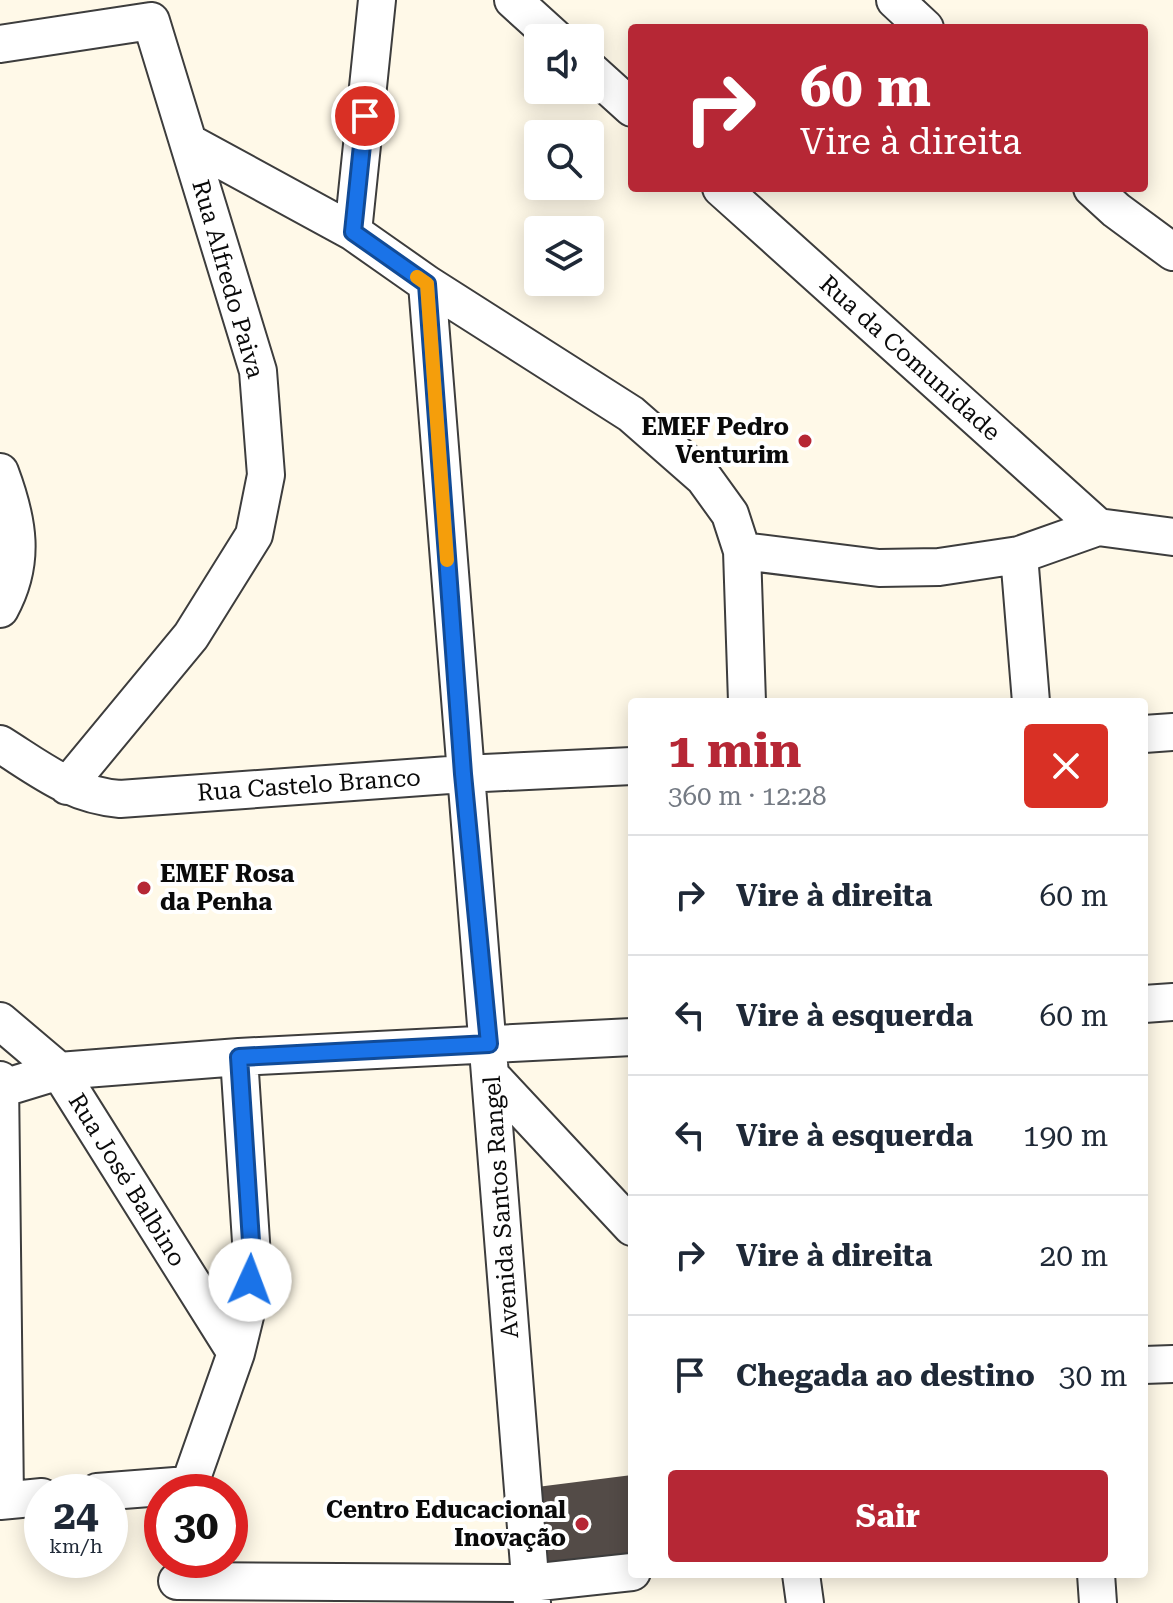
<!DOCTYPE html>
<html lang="pt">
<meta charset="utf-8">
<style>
:root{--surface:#fff;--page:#f6f6f7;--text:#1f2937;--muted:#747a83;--line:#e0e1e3;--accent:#b62735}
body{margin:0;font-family:"Roboto Serif",serif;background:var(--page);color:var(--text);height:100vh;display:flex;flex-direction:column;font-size:30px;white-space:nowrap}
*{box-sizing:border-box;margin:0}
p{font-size:26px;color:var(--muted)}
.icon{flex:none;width:44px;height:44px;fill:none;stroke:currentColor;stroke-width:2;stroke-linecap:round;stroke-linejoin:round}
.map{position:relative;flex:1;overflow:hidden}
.details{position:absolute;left:628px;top:698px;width:520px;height:880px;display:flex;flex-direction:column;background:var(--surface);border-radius:8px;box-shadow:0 4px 20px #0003}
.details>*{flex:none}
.guide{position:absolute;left:628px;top:24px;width:520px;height:168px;border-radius:8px;box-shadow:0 4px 20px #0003;background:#b62735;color:#fff;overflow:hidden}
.tools{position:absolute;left:524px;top:24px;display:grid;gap:16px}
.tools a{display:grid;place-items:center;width:80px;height:80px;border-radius:8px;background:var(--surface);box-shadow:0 4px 20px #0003;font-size:40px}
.speed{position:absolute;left:24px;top:1474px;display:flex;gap:16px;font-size:40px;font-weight:700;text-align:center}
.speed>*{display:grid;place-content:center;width:104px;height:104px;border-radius:50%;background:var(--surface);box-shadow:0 4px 20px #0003;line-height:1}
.speed small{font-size:20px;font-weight:400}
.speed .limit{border:12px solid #d22;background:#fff;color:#111}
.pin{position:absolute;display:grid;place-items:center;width:68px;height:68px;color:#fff;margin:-34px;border:4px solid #fff;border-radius:50%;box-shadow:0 2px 8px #0007}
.me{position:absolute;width:88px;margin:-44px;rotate:2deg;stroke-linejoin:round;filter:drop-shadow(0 0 6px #0008)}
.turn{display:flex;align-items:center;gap:28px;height:168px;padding:0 40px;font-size:36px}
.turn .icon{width:104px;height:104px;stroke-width:2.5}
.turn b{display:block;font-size:56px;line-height:68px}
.round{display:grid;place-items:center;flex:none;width:84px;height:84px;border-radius:8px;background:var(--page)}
.head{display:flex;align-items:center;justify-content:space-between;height:136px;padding:0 40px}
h1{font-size:48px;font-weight:700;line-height:60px;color:var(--accent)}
.primary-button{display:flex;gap:16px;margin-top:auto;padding:16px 40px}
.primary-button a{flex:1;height:92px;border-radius:8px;background:var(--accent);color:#fff;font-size:32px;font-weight:700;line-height:92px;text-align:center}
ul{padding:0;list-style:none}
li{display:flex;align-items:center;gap:24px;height:120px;padding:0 40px;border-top:2px solid var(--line)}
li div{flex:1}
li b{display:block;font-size:30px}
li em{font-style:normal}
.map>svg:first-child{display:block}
.building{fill:#534b47}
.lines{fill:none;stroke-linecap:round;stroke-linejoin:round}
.minor-casing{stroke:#3d3d3d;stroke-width:40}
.minor{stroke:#fff;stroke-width:36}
.route-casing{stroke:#114b97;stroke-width:20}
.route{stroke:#1a73e8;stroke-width:14}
.slow{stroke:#f59e0b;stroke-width:14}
.poi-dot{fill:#b62735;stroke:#fff;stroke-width:3}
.labels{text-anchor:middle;stroke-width:8;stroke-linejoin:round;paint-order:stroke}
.street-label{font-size:24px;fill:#0a0a0a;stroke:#fff}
.poi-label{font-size:24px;font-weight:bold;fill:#0a0a0a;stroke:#fff;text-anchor:end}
</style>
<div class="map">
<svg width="1173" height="1603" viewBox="0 0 1173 1603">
<rect width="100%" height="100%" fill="#fff9e8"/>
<path class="building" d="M632,1475V1561L537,1572L529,1488Z"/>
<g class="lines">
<defs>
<path id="minor" d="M513,0L555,38
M895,0L925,28
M151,21L188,142L353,232L427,284L631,414L704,478L730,514L742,551L747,702
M0,44L151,21
M590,70L632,108
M721,188L1098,527
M1092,188L1116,210L1173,252
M353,232L377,0
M427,284L532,1603
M0,472C18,520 26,562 0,609
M742,551L879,568L939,567L1019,555L1098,527L1173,537
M1019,555L1031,702
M1144,734L1173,732
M0,744C40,769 71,795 120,799L463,774L632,766
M67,786L191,636L254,535L266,475L258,371L188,142
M1144,1004L1173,1002
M0,1021L59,1071L236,1353
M492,1077L632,1227
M0,1080L5,1500
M0,1089L59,1071L239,1057L632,1037
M1144,1365L1173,1364
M97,1492L188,1485
M187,1492L236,1353L248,1304L252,1257L239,1057
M0,1501L42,1497
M801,1574L805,1603
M1096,1574L1098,1603
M177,1581L530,1583L632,1572"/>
</defs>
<use href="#minor" class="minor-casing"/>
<use href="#minor" class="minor"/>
</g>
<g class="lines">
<defs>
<path id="route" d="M250,1280L252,1257L239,1057L489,1044L463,774L427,284L353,232L365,116"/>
</defs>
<use href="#route" class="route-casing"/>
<use href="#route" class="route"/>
<path class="slow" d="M417,277L427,284L447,560"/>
</g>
<g class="poi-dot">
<circle cx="805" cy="441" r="8"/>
<circle cx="144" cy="888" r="8"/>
<circle cx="582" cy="1524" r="8"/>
</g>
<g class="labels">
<g class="street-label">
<text transform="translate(228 279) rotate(74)" y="8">Rua Alfredo Paiva</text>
<text transform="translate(910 358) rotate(42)" y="8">Rua da Comunidade</text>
<text transform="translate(309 785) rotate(-4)" y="8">Rua Castelo Branco</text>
<text transform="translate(127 1180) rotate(58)" y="8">Rua José Balbino</text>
<text transform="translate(501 1207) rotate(-94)" y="8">Avenida Santos Rangel</text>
</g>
<g class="poi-label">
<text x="789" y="435">EMEF Pedro<tspan x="789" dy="28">Venturim</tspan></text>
<text x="160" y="882" text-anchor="start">EMEF Rosa<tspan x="160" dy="28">da Penha</tspan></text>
<text x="566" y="1518">Centro Educacional<tspan x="566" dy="28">Inovação</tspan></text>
</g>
</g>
</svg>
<div class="tools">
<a><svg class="icon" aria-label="sound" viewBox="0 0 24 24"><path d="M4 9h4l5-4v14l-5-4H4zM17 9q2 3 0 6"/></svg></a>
<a><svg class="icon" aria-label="search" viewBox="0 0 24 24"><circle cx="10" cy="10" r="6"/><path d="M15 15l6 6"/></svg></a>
<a><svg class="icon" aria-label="layers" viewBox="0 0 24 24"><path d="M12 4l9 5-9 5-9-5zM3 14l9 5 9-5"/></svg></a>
</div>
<div class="speed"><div>24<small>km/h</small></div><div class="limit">30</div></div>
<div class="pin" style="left:365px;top:116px;background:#d93025"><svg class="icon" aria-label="arrive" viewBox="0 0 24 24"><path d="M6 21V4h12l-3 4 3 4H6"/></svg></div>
<svg class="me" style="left:250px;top:1280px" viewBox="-20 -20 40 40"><circle r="19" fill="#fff"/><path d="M0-13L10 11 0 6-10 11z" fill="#1a73e8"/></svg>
<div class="guide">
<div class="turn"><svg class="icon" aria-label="right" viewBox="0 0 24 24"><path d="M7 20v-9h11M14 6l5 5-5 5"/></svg><div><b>60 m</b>Vire à direita</div></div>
</div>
<section class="details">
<div class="head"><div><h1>1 min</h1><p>360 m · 12:28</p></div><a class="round" style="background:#d93025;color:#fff"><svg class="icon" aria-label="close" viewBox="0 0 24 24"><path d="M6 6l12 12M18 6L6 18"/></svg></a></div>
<ul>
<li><svg class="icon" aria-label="right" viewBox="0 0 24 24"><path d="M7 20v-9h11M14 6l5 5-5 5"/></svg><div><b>Vire à direita</b></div><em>60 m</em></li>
<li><svg class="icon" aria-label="left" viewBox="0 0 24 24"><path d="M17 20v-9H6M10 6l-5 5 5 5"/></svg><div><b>Vire à esquerda</b></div><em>60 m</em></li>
<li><svg class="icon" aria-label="left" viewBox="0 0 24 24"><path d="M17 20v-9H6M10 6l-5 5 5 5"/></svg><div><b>Vire à esquerda</b></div><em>190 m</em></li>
<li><svg class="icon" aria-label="right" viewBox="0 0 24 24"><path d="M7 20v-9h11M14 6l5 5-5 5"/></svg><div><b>Vire à direita</b></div><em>20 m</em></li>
<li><svg class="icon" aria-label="arrive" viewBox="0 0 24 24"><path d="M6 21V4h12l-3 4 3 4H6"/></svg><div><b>Chegada ao destino</b></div><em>30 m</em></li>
</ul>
<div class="primary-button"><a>Sair</a></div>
</section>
</div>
